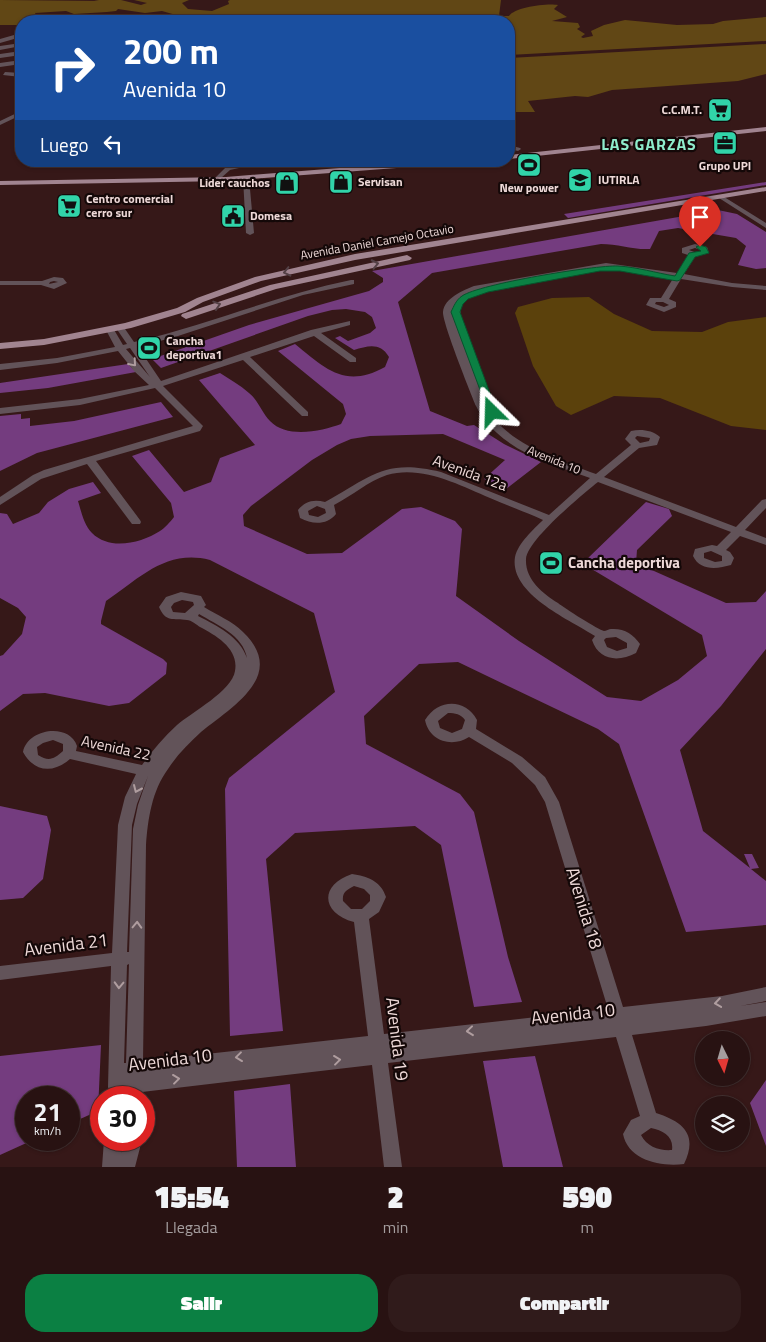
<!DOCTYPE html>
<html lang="es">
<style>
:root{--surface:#281212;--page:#301b1b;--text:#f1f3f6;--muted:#a59e9f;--line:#443232;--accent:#0b8043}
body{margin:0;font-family:"Titillium Web",sans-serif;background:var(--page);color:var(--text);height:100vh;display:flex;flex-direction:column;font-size:19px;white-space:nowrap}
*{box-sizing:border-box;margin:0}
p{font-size:16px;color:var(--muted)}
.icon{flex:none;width:28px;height:28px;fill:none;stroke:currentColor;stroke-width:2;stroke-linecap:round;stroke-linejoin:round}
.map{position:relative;height:1167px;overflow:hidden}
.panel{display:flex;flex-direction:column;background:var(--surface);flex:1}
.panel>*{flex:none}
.banner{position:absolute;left:15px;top:15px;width:500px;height:152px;border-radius:20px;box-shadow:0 1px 4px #0004,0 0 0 1px var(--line);background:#1a4fa0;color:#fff;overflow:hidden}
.needle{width:32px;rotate:175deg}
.fabs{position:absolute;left:695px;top:1031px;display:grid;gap:10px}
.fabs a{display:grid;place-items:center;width:55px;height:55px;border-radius:50%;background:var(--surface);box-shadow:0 1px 4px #0004,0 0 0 1px var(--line);font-size:25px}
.speed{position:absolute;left:15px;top:1086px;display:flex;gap:10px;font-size:25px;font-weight:700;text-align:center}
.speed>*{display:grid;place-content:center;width:65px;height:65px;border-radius:50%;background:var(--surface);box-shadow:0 1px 4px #0004,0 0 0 1px var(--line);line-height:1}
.speed small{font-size:12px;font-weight:400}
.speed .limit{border:8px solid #d22;background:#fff;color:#111}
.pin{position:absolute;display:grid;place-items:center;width:42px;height:42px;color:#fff;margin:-51px -21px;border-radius:50% 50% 50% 0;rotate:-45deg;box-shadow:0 0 5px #0007}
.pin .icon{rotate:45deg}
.me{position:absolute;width:55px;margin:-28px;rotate:338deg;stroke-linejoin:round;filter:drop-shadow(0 0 4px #0008)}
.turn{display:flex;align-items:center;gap:18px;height:105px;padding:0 25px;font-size:22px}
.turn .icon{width:65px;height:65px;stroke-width:2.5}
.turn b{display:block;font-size:35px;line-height:42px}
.then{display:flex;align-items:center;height:48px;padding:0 25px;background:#0003;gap:10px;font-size:19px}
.eta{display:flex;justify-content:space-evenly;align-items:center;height:85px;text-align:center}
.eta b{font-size:30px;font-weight:800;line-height:35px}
.button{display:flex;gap:10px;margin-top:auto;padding:10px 25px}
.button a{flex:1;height:58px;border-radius:20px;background:var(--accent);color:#fff;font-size:20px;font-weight:800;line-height:58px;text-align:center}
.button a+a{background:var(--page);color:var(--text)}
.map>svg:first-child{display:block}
.green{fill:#5b410c}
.forest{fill:#614715}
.water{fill:#743c7f}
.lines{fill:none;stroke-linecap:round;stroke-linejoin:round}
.minor{fill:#625359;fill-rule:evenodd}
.major{fill:#a18490;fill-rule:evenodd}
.oneway{stroke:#534045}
.oneway2{stroke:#af9d9f}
.route{fill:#0b8043;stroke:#07532c}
.labels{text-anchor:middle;stroke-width:4.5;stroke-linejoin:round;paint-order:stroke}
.far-poi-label{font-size:12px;font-weight:bold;fill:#eed9d8;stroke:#140808;text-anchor:start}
.far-street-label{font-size:12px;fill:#eed9d8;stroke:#140808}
.street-label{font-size:15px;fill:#eed9d8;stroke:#140808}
.poi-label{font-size:15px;font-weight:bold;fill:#eed9d8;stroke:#140808;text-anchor:start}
.far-district-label{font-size:16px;font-weight:bold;letter-spacing:1px;fill:#8feccc;stroke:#140808}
.near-street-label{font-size:18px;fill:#eed9d8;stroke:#140808}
</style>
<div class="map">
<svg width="766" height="1167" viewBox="0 0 766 1167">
<rect width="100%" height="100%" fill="#361818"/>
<path class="green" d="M589,297L614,314L652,331L702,332L728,322L766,317V430L731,426L660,398L614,396L571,415L556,406L533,366L515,313L518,307L552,298Z
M556,553L562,572H546L541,554Z"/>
<path class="forest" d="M0,0L99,1L94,0H121L141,5L147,3L134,0H189L182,3L188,9L212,11L229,4L228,1L230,0H501L499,16H509C515,7 547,3 558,5L554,9L567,17L552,21L578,23L580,27L577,29L585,34L581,37L583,38L593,36L591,31L604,25L625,20L677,25L713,24L723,21L766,17V41L509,55V21H148L144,18L176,15L162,11L145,13L118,9L116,11L107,12L74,14L66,11L35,13L39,21H43H21V25H0Z
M766,44V74L738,81L612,90L588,97L575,96L528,101L535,112H509V58Z"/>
<path class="water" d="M766,182V185L568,218L564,214Z
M718,210L737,214L766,232V268L756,269L738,265L746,246L736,238L678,228L659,231L650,249C633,250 618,244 601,244L432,273L398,302L430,411L467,426L474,425L504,444L541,462L506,489L484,479L505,460L443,434L370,436L351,439L337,445L312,460L251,506L243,515L244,526L307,554L342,553L402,509L421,507L455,521L462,529L456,596L519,641L607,697L641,701L678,680L707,656L702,635L590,568L587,559L646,502L669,509L672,516L637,550L636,563L726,603L756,602L766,591V649L721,706L680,750L703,831L750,868L744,854H752L759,868L751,869L766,881V925L686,932L619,744L598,729L458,662L419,664L364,716L366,744L460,794L474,812L508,957L522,1002L474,1007L441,845L415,826L295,833L266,859L283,1031L230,1036L225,789L229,778L335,692L314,613L210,560C166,549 140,578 106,601L101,621V624L163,659L167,663L166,674L129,703L109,706L45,693L23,694L0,711V656L3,655L22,634L26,617L18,608L0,598V513L7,514L13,524L39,513L48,502L69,489L93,482L101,493L78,501C81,511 84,525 92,533C110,551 141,543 160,531C165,528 170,522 174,517L171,503L132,456L149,450L184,492L211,482L220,458L255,445L199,380L220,373C229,379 240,385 249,393C258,400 262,413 270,421C287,439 322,431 341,424L346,414L343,404L278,351L295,344C326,369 345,389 385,367L389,357C380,342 368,346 354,350L335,338L340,336L348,341L370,333L376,328L372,317L365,312L346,309L332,310L308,316L161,368L152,359L249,325L369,291L383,282V278L372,271Z
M128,364L136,372L48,388L0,393V383Z
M161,402L173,417L37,453L0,471V416L21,414V419L30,418V426L74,421Z
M0,806L47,816L51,830L43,879L23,898L0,900Z
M101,1045L98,1111L69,1124V1098H26V1140H33L0,1155V1056Z
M535,1056L563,1167H503L483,1061Z
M766,1080V1146L750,1103Z
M290,1084L296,1167H237L234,1091Z"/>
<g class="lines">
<path class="minor" d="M21,33V37L0,43V39Z
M21,43V46L0,50V46Z
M21,51V55L0,58V54Z
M21,60V64L0,67V63Z
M5,72L21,73V77L3,75Z
M21,111V115L0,125V121Z
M509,145L520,148L521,149L518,151L509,149Z
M255,161H271L230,170L221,178L216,177L226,167Z
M246,176L249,178L254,233L250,235L246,233L243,178Z
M721,195L766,223V228L719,198L718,197Z
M695,244L707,247L709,253L695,257L684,274L732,283L766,286V290L732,287L681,279L669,299L676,302V307L664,312L646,305L650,298H661L674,277L606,267L479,290L464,297L467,299L460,307C463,342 484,387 501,418L496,421C522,449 560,460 596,474L631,445L625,439L631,431C641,429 652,430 660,437L657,445L639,448L604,477L736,527L762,500L766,499V508L745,530L766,538V545L740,536L726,550L730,552L734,558L731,565C717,569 700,571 693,556L695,549L712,545L717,546L731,532L598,482C583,494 527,540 526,559C525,579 542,593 558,603C564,608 599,630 604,631C606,631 609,629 611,629C624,628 633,634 640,644L636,653C619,662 599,661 592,640L595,636C570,620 509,594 515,557C518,543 534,529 543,520C526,512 508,506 490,498C459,485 422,465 387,475C368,481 352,496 334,505L336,514C327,525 313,525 300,518L298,510C305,501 314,499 325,502C371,477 384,458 441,472L549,515L590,478C558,466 523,457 497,433C489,426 481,416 476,406C471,394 442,322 443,312C444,298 464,290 474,286L606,263L677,273L688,255L682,253V248ZM695,248L701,250V252L697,253L689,250ZM656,302H663L669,305L664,307L655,304ZM637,436L650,438L649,441L640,443L635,438ZM317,506L325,509L326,513L318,517L309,515L308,511ZM711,551L722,556V561L715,562L704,558V553ZM616,637L627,643V648L617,651L607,647L604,640L606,638Z
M54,277L63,278L67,283L54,289L41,285H0V281H42ZM54,281L58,282L49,284L50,282Z
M351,280H354V284L303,295L178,336L138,347L161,381L311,330L350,321V325L321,333L356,358V362H350L314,336L250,357L308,412V416H302L243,360L163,386L203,426L200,431L96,461L140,520L141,522L140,524H132L87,464L41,479L0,505V497L33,475L44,470L193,426L155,388L80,405L0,414V408L80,399L149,385L134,371L118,351L57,363L0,370V364L57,358L115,347L106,330L110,327L113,328L123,345L127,344L116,328L117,326H123L134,342C208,325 277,295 351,280ZM130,348L150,377L126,349Z
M181,592L201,596L206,605L204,607C217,615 232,621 243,632C288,675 232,707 201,732C189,743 177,755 168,769C152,791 148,818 146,845L143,1061L368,1036L354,922C321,913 319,885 352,874C367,876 381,881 386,897L379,912L369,919L384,1034L608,1009L545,802L535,785L512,763L469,737C452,748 429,741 425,720C438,699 465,698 477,720L476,729L522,757L545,777L559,802L623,1007L722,996L766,987V1001L740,1006L766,1002V1016L706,1026L632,1035L656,1113C684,1122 698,1135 684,1164C660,1167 628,1160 623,1134L631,1120L640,1116L616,1037L388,1063L402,1167H384L372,1065L142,1092V1098H124L125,1094L116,1095L110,1093L108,1087L111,966L0,980V966L112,953L118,825L125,797L136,774L70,759C53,774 34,772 23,752C27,729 69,722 77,746L76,751L142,765C152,751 164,737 177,725C192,712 232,691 235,671C239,649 217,636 200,627C197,625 191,620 187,620C173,618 166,623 159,607L166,597ZM182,600L193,602L194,605L185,613L173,612L171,607L174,603ZM199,614C217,625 243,635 247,658C240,637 216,625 198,616ZM448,713C455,713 461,714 465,720L462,729L452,733L440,728L438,721ZM53,740L63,744V751C54,759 49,762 38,755L37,747L43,743ZM148,776L138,805L133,829L129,952H127L132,825L137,804ZM354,886L364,889L370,895V901L362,909H351L343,901C342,892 347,890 354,886ZM129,964L126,1063H124L127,965ZM651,1128C663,1130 674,1137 672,1150C660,1151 647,1147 641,1135Z
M104,1140H122L121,1153L124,1140H142L135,1167H102Z"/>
<path class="major" d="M766,127V131L509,159V155Z
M428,161H467L463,163L226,181L0,185V181L226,177Z
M766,187V191L355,260L261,281L203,302L185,312L131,328L44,345L0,349V343L44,339L125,323L177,308L197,298L255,277L355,254Z
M407,255L412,258L410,260L276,289L186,319L181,316L182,314L270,285Z"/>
</g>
<defs><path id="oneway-chevron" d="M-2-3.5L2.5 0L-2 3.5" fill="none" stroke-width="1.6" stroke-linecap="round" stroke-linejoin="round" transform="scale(1.25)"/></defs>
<g class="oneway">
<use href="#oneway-chevron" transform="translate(375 264) rotate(-12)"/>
<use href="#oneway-chevron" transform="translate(287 272) rotate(167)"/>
<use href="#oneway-chevron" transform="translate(217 305) rotate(-18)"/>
</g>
<g class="oneway2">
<use href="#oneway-chevron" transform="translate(133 363) rotate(49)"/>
<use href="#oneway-chevron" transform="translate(137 789) rotate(114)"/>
<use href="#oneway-chevron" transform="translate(137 925) rotate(-88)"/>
<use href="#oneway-chevron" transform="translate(119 985) rotate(92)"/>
<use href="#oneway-chevron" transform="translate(718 1003) rotate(172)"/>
<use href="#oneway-chevron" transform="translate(470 1031) rotate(174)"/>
<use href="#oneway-chevron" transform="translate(239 1057) rotate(173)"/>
<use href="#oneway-chevron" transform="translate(337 1060) rotate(-7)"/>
<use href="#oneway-chevron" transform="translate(176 1079) rotate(-7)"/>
</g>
<path class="route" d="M700,245L706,247L709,253L695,257L680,280L677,281L620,271H600L488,292L468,299L463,304L460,312L497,412L495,414H489L451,312C454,306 456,300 462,296C479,284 595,265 618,266C637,267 656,273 675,276L689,253L701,251L696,247Z"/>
<defs>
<symbol id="supermarket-square" viewBox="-11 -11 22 22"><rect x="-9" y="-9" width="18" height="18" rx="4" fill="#31d4a9" stroke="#140808"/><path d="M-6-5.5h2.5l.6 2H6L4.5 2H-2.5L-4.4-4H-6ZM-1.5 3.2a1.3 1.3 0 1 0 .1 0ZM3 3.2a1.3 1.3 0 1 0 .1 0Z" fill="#111"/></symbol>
<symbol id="office-square" viewBox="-11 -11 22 22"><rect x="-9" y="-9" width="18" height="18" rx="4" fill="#31d4a9" stroke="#140808"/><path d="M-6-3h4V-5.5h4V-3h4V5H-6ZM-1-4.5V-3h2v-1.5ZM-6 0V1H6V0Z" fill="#111"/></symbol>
<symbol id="stadium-square" viewBox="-11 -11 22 22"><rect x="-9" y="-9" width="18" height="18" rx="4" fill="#31d4a9" stroke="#140808"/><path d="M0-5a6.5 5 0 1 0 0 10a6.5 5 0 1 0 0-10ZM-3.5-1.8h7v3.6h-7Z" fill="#111"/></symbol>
<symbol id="university-square" viewBox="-11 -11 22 22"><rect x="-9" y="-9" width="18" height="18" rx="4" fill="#31d4a9" stroke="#140808"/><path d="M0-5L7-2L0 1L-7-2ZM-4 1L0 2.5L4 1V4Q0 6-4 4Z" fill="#111"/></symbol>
<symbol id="shop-square" viewBox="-11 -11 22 22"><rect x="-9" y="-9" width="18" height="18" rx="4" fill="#31d4a9" stroke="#140808"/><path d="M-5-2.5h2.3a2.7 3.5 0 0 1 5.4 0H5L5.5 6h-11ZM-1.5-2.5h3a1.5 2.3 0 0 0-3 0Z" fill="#111"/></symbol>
<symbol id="civic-square" viewBox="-11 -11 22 22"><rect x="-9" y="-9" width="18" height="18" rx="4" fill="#31d4a9" stroke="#140808"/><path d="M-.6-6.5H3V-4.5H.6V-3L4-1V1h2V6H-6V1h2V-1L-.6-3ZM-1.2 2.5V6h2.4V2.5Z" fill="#111"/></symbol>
</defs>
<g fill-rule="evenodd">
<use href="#supermarket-square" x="706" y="96" width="28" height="28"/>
<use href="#office-square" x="711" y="129" width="28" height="28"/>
<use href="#stadium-square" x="515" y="151" width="28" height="28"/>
<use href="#university-square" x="566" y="166" width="28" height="28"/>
<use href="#shop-square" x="327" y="168" width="28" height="28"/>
<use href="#shop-square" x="273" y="169" width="28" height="28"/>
<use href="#supermarket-square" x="55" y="192" width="28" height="28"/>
<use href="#civic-square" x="219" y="202" width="28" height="28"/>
<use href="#stadium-square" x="135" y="334" width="28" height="28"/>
<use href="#stadium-square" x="537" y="549" width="28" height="28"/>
</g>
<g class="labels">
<g class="far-poi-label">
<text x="702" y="114" text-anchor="end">C.C.M.T.</text>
<text x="725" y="170" text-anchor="middle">Grupo UPI</text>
<text x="598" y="184">IUTIRLA</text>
<text x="358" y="186">Servisan</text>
<text x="270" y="187" text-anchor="end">Lider cauchos</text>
<text x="529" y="192" text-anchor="middle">New power</text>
<text x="86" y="203">Centro comercial<tspan x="86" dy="14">cerro sur</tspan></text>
<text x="250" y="220">Domesa</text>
<text x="166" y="345">Cancha<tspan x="166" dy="14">deportiva1</tspan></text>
</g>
<g class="far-street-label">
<text transform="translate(377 242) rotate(-10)" y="4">Avenida Daniel Camejo Octavio</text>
<text transform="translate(554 460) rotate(22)" y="4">Avenida 10</text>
</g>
<g class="street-label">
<text transform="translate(470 473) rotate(20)" y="5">Avenida 12a</text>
<text transform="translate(116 748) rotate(12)" y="5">Avenida 22</text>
</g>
<g class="poi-label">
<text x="568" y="568">Cancha deportiva</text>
</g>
<g class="far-district-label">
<text x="649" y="150">LAS GARZAS</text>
</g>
<g class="near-street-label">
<text transform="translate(584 908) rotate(73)" y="6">Avenida 18</text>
<text transform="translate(66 945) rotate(-7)" y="6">Avenida 21</text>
<text transform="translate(573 1014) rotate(-6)" y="6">Avenida 10</text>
<text transform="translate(397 1039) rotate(83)" y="6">Avenida 19</text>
<text transform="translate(170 1060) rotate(-7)" y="6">Avenida 10</text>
</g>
</g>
</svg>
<div class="fabs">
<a><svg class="needle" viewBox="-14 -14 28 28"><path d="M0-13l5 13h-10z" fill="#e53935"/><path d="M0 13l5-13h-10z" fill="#a59e9f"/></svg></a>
<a><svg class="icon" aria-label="layers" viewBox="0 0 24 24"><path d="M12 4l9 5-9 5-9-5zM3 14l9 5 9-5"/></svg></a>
</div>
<div class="speed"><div>21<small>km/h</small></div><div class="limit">30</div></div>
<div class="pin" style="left:700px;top:247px;background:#d93025"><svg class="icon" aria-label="arrive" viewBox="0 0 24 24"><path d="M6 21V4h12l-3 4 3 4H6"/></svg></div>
<svg class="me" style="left:492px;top:412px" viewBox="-20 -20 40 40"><path d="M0-17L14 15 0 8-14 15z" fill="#0b8043" stroke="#fff" stroke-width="4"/></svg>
<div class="banner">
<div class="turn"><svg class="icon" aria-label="right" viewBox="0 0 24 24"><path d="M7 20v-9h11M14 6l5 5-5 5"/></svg><div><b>200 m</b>Avenida 10</div></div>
<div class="then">Luego<svg class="icon" aria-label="left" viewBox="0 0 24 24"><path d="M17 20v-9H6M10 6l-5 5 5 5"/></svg></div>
</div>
</div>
<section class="panel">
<div class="eta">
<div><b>15:54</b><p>Llegada</p></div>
<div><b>2</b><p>min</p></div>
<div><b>590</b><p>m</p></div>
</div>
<div class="button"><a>Salir</a><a>Compartir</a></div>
</section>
